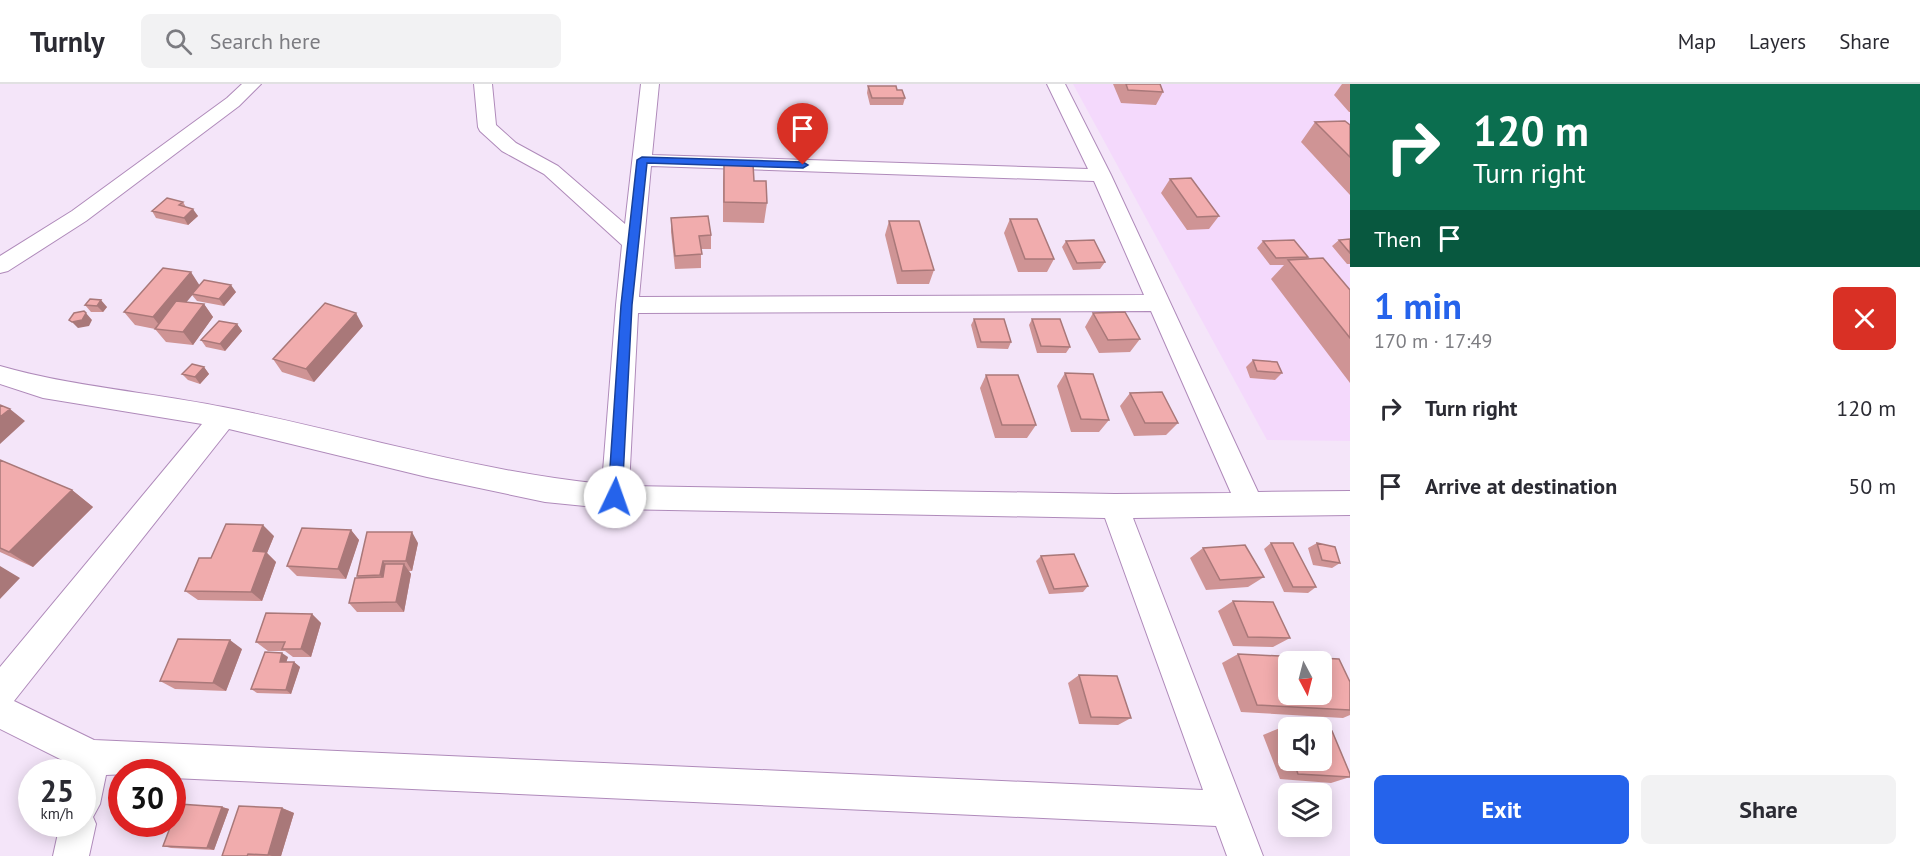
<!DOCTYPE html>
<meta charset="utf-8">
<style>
:root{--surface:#fff;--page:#f2f2f3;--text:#2b2b33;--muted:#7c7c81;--line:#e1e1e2;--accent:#2563eb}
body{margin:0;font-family:"PT Sans",sans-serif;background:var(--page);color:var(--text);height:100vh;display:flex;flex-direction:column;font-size:22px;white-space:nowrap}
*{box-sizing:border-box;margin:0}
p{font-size:20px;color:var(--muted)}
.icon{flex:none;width:33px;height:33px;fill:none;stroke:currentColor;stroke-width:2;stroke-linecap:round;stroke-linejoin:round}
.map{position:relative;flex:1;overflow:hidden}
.drawer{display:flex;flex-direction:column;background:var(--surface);width:570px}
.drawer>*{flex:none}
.banner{background:#0b6e4f;color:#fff;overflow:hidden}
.needle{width:39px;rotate:173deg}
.fabs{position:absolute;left:1278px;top:567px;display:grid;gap:12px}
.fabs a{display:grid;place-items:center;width:54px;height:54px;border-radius:9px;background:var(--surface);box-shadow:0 3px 15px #0003;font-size:30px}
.speed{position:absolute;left:18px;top:675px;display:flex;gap:12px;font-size:30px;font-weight:700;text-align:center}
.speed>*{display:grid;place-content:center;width:78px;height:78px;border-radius:50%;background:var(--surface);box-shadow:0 3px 15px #0003;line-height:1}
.speed small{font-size:15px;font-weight:400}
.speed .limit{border:9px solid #d22;background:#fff;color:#111}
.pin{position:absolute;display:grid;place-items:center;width:51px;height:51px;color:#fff;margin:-62px -26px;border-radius:50% 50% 50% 0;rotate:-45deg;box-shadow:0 0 6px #0007}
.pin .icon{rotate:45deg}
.me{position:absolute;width:66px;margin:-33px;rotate:3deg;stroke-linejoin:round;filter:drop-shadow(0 0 4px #0008)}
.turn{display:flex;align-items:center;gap:21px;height:126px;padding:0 24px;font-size:27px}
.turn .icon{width:78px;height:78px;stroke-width:2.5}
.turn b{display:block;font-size:42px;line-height:51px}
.then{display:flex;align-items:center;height:57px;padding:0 24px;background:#0003;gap:12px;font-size:22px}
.round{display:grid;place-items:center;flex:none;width:63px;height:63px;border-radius:9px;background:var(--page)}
.headline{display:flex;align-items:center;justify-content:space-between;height:102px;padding:0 24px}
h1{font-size:36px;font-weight:600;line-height:45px;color:var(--accent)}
.button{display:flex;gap:12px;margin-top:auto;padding:12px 24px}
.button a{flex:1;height:69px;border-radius:9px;background:var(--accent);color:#fff;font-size:24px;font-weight:600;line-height:69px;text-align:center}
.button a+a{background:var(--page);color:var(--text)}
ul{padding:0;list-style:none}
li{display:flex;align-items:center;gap:18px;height:78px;padding:0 24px}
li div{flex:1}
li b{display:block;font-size:22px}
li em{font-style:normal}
header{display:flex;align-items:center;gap:36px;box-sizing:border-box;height:84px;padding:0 30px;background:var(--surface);border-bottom:2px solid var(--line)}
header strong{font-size:28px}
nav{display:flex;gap:33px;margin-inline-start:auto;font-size:21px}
.search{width:420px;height:54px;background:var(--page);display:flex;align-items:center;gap:15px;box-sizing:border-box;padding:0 21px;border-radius:9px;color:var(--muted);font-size:22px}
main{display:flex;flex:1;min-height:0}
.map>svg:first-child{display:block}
.built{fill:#f4d9fc}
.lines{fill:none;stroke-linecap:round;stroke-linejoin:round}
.street-casing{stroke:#af8aba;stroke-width:2}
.street{fill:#fff;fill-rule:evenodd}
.wall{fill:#cf9495}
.shaded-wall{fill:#a97879}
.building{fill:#f1acad;stroke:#a97879;stroke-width:1.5;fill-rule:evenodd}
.route{fill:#2563eb;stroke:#184099;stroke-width:1.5}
</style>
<header>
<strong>Turnly</strong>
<div class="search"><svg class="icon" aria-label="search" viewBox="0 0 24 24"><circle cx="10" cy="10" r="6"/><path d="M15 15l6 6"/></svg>Search here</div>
<nav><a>Map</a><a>Layers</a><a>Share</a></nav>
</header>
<main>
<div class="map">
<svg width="1350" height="772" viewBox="0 0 1350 772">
<rect width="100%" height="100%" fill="#f4e5f9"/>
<path class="built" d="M1073,0H1350V357L1267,356Z"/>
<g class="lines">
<defs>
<path id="street" d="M242,0H261L239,22L86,137L8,187L0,189V172L72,127L227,14Z
M474,0H492L496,41L516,59L558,82L625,140L641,0H659L652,71L1088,85L1047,0H1065L1111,91L1258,408L1350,407V431L1133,434L1263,772H1227L1216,742L172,694V688L106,691L100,720L93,733L96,740L89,772H53L60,740H82V688H72L74,682L0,645V583L202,340L43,314L0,300V282C73,303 149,308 223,323C350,348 473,387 602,400L616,221L622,161L544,90L502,67L480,47L478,43ZM651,82L1094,97L1144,211L639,213ZM1151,227L1231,409L1115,410L629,402L638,229ZM229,345L427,393L545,418L615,425L1105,434L1203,706L94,656L14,617Z"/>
</defs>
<use href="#street" class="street-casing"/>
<use href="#street" class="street"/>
</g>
<path class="wall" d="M1113,0H1160L1163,8L1156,21L1121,19Z
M1342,0H1350V28H1349L1334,11Z
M868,2L897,6L905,14L903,21H870L867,9Z
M1315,38L1350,41V111L1301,58Z
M724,80L754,97L767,119L764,139L723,138V99Z
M1170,95L1219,132L1209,145L1187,146L1161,109Z
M183,118L186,123L198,132L188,141L156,134L152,127Z
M671,134L711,151V165H701V184L675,185L671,148Z
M1010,135L1054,175L1047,188H1018L1004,149Z
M889,137L934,186L929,200H897L885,151Z
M1350,155V180H1347L1332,162L1339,156Z
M1066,157L1105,178L1100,185L1073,186L1062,163Z
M1263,157L1308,173L1307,175L1350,206V299L1271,195L1284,181H1270L1257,164Z
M200,201L236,208L224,222L197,217L192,211L186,218L204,220L213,233L193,261L166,258L155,245L135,241L124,228Z
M90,215L107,223L103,228H91L85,221Z
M1093,229L1140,255L1130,268L1099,269L1085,243Z
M974,235L1011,258L1008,265L977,264L971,241Z
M1032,235L1070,263L1066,269H1037L1029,241Z
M237,240L242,247L225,267L206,263L201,256Z
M363,242L314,298L282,288L273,275Z
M1253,276L1282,289L1275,296L1250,294L1246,283Z
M204,283L209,290L200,300L188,296L182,290Z
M1065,289L1109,336L1099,348H1071L1057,302Z
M986,291L1036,341L1027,354H995L980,304Z
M1130,309L1178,339L1166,351L1134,352L1120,322Z
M0,376L72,406L93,423L33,483L0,468Z
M351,446L359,456L346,495L297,492L287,482Z
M274,452L267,469L276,478L262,517L198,516L185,507L211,474Z
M418,459L412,487H409L411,490L404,528H357L349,519L359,494L357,492Z
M1271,459L1316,503L1308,509L1284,508L1264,465Z
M1317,459L1340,479L1332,484L1313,481L1308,464Z
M1203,464L1264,493L1248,503L1206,506L1190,474Z
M1041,472L1088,502L1083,508L1049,510L1036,477Z
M1233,517L1290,554L1273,563L1233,562L1218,527Z
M312,530L321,539L311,573H293L285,567H268L256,558Z
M242,565L226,607L175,605L160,597Z
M1238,570L1350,598V631L1343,634L1241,628L1222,579Z
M288,573L286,578H294L300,583L291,610L257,609L251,605Z
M1079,591L1131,634L1118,641L1079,640L1068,599Z
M1280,644L1288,645V676H1322L1350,693L1331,699L1280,695L1263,651Z
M222,723L229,725L214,766L171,764L163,762Z
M282,724L294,729L281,772H222Z"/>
<path class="shaded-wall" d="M193,125L198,132L188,141L184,134Z
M191,188L200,202L163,246L153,233Z
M231,201L236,208L224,222L219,215Z
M101,216L107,223L103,228L97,222Z
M204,220L213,233L193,261L183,248Z
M86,229L92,236L89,242L78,244L72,238Z
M356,229L363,242L314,298L306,285Z
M237,240L242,247L225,267L220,260Z
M204,283L209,290L200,300L195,293Z
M10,325L25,337L0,360V333Z
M72,406L93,423L33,483L9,468Z
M263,441L274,452L267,469L276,478L262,517L251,508L253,467Z
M351,446L359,456L346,495L338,485Z
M412,448L418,459L412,487L406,477Z
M383,477L390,488L387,501L380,491Z
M404,480L411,490L404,528L396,518Z
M0,482L20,494L0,515Z
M312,530L321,539L311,573L301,565Z
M230,556L242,565L226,607L213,599Z
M282,569L288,573L285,582L280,578Z
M294,578L300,583L291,610L286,606Z
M222,723L229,725L214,766L207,764Z
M282,724L294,729L281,772H272L268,771Z"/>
<path class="building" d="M1126,0H1160L1163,8L1128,6Z
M868,2H896L897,6H902L905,14H872Z
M1345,37L1350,41V73L1315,38Z
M724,80H753L754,97H766L767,119L724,118Z
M1191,94L1219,132L1197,133L1170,95Z
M167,114L183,118L179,121L193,125L184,134L152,127Z
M708,132L711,151L699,152L702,170L675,172L671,134Z
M1010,135H1037L1054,175H1025Z
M889,137H919L934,186L902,187Z
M1350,155V169L1339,156Z
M1094,156L1105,178L1077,179L1066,157Z
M1294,156L1308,173L1276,174L1263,157Z
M1323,174L1350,206V254L1288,176Z
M163,184L191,188L153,233L124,228Z
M204,196L231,201L219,215L192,210Z
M90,215L101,216L97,222L85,221Z
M176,217L204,220L183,248L155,245Z
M325,219L356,229L306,285L273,275Z
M84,227L86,229L82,236L72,238L69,236L74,229Z
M1125,228L1140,255L1108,256L1093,229Z
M974,235H1004L1011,258H981Z
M1032,235H1060L1070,263L1041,262Z
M219,237L237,240L220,260L201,256Z
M1253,276L1277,278L1282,289L1257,287Z
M192,280L204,283L195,293L182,290Z
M1065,289L1093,290L1109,336L1081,335Z
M986,291H1018L1036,341H1002Z
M1162,308L1178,339H1145L1130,309Z
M0,321L10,325L0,333Z
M0,376L72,406L9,468L0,464Z
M226,440L263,441L253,467L266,468L251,508L185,507L199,474H211Z
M302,444L351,446L338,485L287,482Z
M367,448H412L406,477H383L380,491L357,492Z
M1271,459H1293L1316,503H1293Z
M1317,459L1335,463L1340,479L1322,476Z
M1245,461L1264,493L1220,496L1203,464Z
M1074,470L1088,502L1054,505L1041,472Z
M385,480H404L396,518L349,519L355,494L383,493Z
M1233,517L1273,518L1290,554L1248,553Z
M266,529L312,530L301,565H282L285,558H256Z
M178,555L230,556L213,599L160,597Z
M265,568L282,569L280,578H294L286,606L251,605Z
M1238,570L1339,575L1350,598V626L1257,621ZM1288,578H1322V610H1288Z
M1079,591L1117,592L1131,634L1091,633Z
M1280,644L1288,645V665Z
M1322,646L1332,647L1350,690V693L1298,690L1293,676H1322Z
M179,720L222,723L207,764L163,762Z
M239,722L282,724L268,771L248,770L247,772H222Z"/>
<path class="route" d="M642,73L803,78L808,81L803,84L647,79L632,221L622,413L620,418H610L608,413L621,221L637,76Z"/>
</svg>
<div class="fabs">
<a><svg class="needle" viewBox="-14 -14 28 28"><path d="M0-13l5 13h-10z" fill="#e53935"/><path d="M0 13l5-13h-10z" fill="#7c7c81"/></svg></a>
<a><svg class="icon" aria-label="sound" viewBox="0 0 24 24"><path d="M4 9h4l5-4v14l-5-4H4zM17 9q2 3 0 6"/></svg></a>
<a><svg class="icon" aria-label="layers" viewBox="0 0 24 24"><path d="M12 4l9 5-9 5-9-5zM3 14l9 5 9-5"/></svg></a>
</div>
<div class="speed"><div>25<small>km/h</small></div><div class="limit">30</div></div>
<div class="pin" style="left:803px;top:81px;background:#d93025"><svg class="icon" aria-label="arrive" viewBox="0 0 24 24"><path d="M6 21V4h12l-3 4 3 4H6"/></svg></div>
<svg class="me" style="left:615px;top:413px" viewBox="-20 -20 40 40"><circle r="19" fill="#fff"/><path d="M0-13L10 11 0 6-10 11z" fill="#2563eb"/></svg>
</div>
<section class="drawer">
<div class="banner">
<div class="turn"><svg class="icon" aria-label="right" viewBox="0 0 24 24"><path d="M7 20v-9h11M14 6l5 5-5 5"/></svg><div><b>120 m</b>Turn right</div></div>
<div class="then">Then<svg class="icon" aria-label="arrive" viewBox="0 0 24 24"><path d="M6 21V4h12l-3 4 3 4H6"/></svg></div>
</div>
<div class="headline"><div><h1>1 min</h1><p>170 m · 17:49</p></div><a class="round" style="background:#d93025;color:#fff"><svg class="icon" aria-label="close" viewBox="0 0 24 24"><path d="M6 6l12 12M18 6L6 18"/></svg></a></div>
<ul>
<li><svg class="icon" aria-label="right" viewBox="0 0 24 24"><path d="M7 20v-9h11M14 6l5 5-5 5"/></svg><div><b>Turn right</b></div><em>120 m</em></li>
<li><svg class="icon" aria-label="arrive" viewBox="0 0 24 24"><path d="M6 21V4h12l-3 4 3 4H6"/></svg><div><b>Arrive at destination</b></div><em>50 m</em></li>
</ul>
<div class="button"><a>Exit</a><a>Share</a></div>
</section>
</main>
